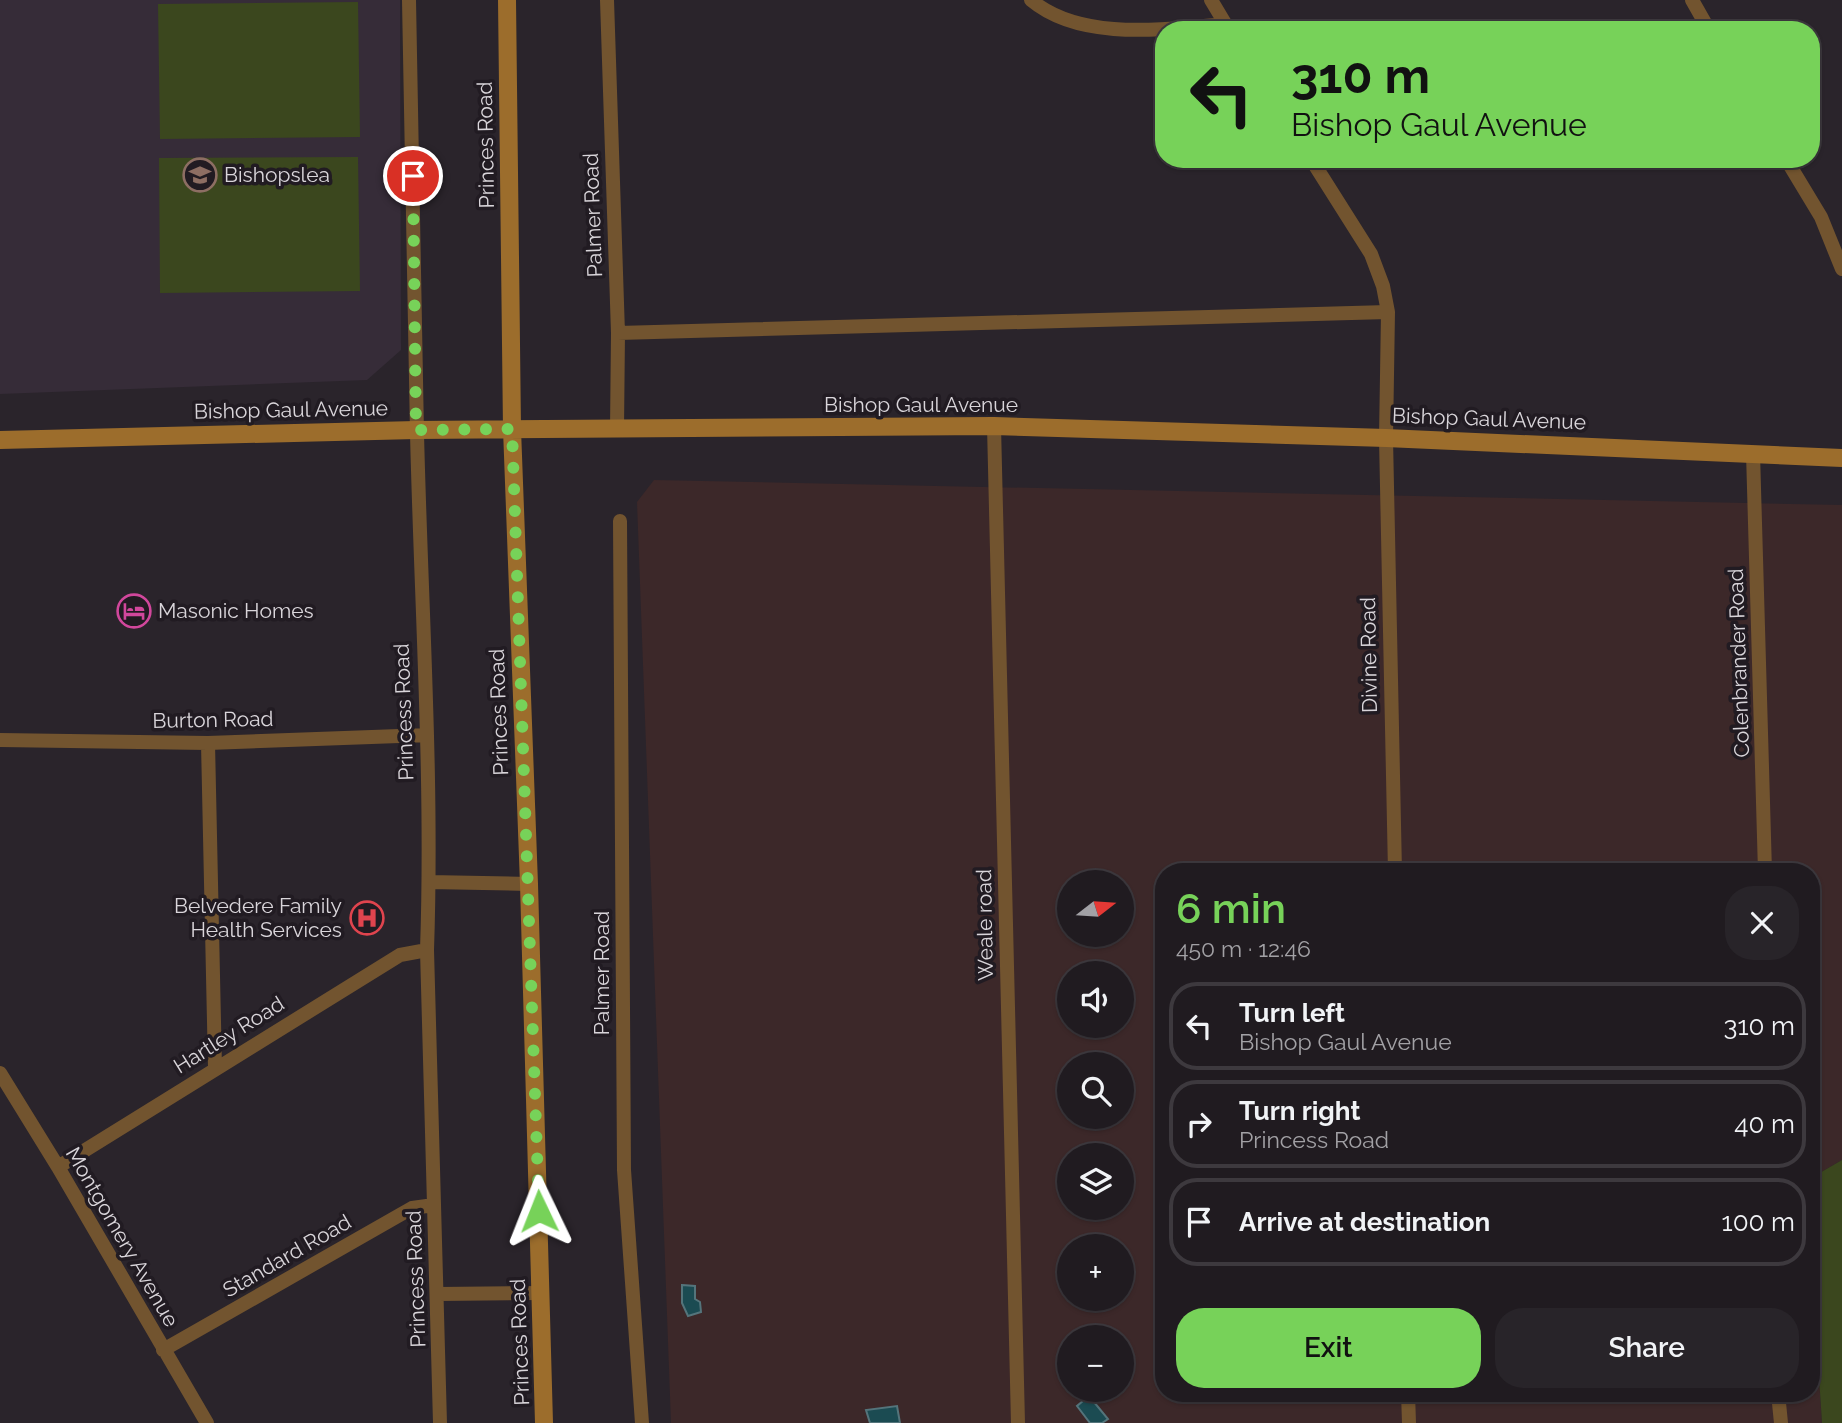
<!DOCTYPE html>
<meta charset="utf-8">
<style>
:root{--surface:#201b20;--page:#282429;--text:#f1f3f6;--muted:#a2a1a5;--line:#3d393e;--accent:#77d259}
body{margin:0;font-family:Raleway,sans-serif;background:var(--page);color:var(--text);height:100vh;display:flex;flex-direction:column;font-size:26px;white-space:nowrap}
*{box-sizing:border-box;margin:0}
p{font-size:23px;color:var(--muted)}
.icon{flex:none;width:38px;height:38px;fill:none;stroke:currentColor;stroke-width:2;stroke-linecap:round;stroke-linejoin:round}
.map{position:relative;flex:1;overflow:hidden}
.details{position:absolute;left:1155px;top:863px;width:665px;height:539px;display:flex;flex-direction:column;background:var(--surface);border-radius:28px;box-shadow:0 2px 5px #0004,0 0 0 2px var(--line)}
.details>*{flex:none}
.hud{position:absolute;left:1155px;top:21px;width:665px;height:147px;border-radius:28px;box-shadow:0 2px 5px #0004,0 0 0 2px var(--line);background:#77d259;color:#111;overflow:hidden}
.needle{width:46px;rotate:73deg}
.fabs{position:absolute;left:1057px;top:870px;display:grid;gap:14px}
.fabs a{display:grid;place-items:center;width:77px;height:77px;border-radius:50%;background:var(--surface);box-shadow:0 2px 5px #0004,0 0 0 2px var(--line);font-size:35px}
.pin{position:absolute;display:grid;place-items:center;width:60px;height:60px;color:#fff;margin:-30px;border:4px solid #fff;border-radius:50%;box-shadow:0 2px 7px #0007}
.me{position:absolute;width:77px;margin:-38px;rotate:358deg;stroke-linejoin:round;filter:drop-shadow(0 0 5px #0008)}
.turn{display:flex;align-items:center;gap:24px;height:147px;padding:0 21px;font-size:32px}
.turn .icon{width:91px;height:91px;stroke-width:2.5}
.turn b{display:block;font-size:49px;line-height:60px}
.round{display:grid;place-items:center;flex:none;width:74px;height:74px;border-radius:28px;background:var(--page)}
.overview{display:flex;align-items:center;justify-content:space-between;height:119px;padding:0 21px}
h1{font-size:42px;font-weight:600;line-height:52px;color:var(--accent)}
.action{display:flex;gap:14px;margin-top:auto;padding:14px 21px}
.action a{flex:1;height:80px;border-radius:28px;background:var(--accent);color:#111;font-size:28px;font-weight:600;line-height:80px;text-align:center}
.action a+a{background:var(--page);color:var(--text)}
ul{padding:0;list-style:none}
li{display:flex;align-items:center;gap:21px;height:88px;margin:0 14px 10px;padding:0 7px;border:4px solid var(--line);border-radius:28px}
li div{flex:1}
li b{display:block;font-size:26px}
li em{font-style:normal}
.map>svg:first-child{display:block}
.commercial{fill:#3c2829;fill-rule:evenodd}
.built{fill:#362c38}
.green{fill:#3b471e}
.water{fill:#1b4b52;stroke:#54747b;stroke-width:2}
.lines{fill:none;stroke-linecap:round;stroke-linejoin:round}
.minor{stroke:#72542f;stroke-width:14}
.secondary{stroke:#9c6d2c;stroke-width:18}
.route{stroke:#77d259;stroke-width:12;stroke-dasharray:0 21.6}
.labels{text-anchor:middle;stroke-width:7;stroke-linejoin:round;paint-order:stroke}
.street-label{font-size:21px;fill:#d9d5da;stroke:#211b22}
.poi-label{font-size:21px;fill:#d9d5da;stroke:#211b22;text-anchor:start}
</style>
<div class="map">
<svg width="1842" height="1423" viewBox="0 0 1842 1423">
<rect width="100%" height="100%" fill="#2a242b"/>
<path class="commercial" d="M654,480L1842,505V1160L1811,1178V872H1164V1393H1811V1255L1822,1423H671L637,502ZM1069,882H1122V934H1069ZM1069,973H1122V1026H1069ZM1069,1064H1122V1116H1069ZM1069,1155H1122V1208H1069ZM1069,1246H1122V1298H1069ZM1069,1337H1122V1390H1069Z"/>
<path class="built" d="M0,0H400L401,350L367,380L0,394Z"/>
<path class="green" d="M358,2L360,137L160,139L158,4Z
M358,157L360,291L160,293L159,158Z
M1842,1160V1423H1822L1811,1255V1178Z"/>
<path class="water" d="M682,1285L695,1286V1299L700,1302L701,1312L688,1316L682,1303Z
M1089,1396L1108,1419L1102,1423H1090L1077,1406Z
M897,1406L900,1423H870L866,1410Z"/>
<g class="lines">
<path class="minor" d="M409,0C413,144 413,289 417,433C421,605 433,778 427,950L440,1423
M607,0L618,333L617,429
M1031,0C1081,42 1165,29 1226,24
M1211,0L1229,30
M1692,0L1709,30
M1311,159L1371,254L1383,286L1388,312L1386,438L1395,872
M1786,159L1821,217L1842,269
M618,333L1388,312
M994,426L1018,1423
M1753,453L1765,872
M620,521L624,1170L642,1423
M0,740L208,743L427,735
M208,743L215,1068
M429,882L529,884
M0,1073L58,1167L207,1423
M58,1167L400,955L427,950
M438,1294L541,1293
M163,1350L412,1208L434,1205
M1408,1393L1409,1423
M1778,1393L1781,1423"/>
<path class="secondary" d="M507,0L512,429L529,884L544,1423
M0,440L416,430L994,426L1386,438L1842,458"/>
</g>
<g class="lines">
<path class="route" d="M413,176L416,430L512,429L539,1211"/>
</g>
<defs>
<symbol id="school-ring" viewBox="-11 -11 22 22"><circle r="9.5" fill="#211b22" stroke="#8d6e63" stroke-width="1.5"/><path d="M0-5L7-2L0 1L-7-2ZM-4 1L0 2.5L4 1V4Q0 6-4 4Z" fill="#8d6e63"/></symbol>
<symbol id="hotel-ring" viewBox="-11 -11 22 22"><circle r="9.5" fill="#211b22" stroke="#d1479c" stroke-width="1.5"/><path d="M-6-4.5h1.5V1H6V5H4.5V3h-9V5H-6ZM-4 0a1.8 1.8 0 1 1 3.6 0ZM.5 0V-2.5h3Q6-2.5 6 0Z" fill="#d1479c"/></symbol>
<symbol id="hospital-ring" viewBox="-11 -11 22 22"><circle r="9.5" fill="#211b22" stroke="#e0444e" stroke-width="1.5"/><path d="M-5-5h3v3.5h4V-5h3V5h-3V1.5h-4V5h-3Z" fill="#e0444e"/></symbol>
</defs>
<g fill-rule="evenodd">
<use href="#school-ring" x="181" y="156" width="38" height="38"/>
<use href="#hotel-ring" x="115" y="592" width="38" height="38"/>
<use href="#hospital-ring" x="348" y="899" width="38" height="38"/>
</g>
<g class="labels">
<g class="street-label">
<text transform="translate(486 145) rotate(-91)" y="7">Princes Road</text>
<text transform="translate(593 215) rotate(-92)" y="7">Palmer Road</text>
<text x="921" y="412">Bishop Gaul Avenue</text>
<text transform="translate(291 410) rotate(-1)" y="7">Bishop Gaul Avenue</text>
<text transform="translate(1489 419) rotate(2)" y="7">Bishop Gaul Avenue</text>
<text transform="translate(1369 655) rotate(-91)" y="7">Divine Road</text>
<text transform="translate(1739 663) rotate(-92)" y="7">Colenbrander Road</text>
<text transform="translate(404 712) rotate(-92)" y="7">Princess Road</text>
<text transform="translate(499 712) rotate(-92)" y="7">Princes Road</text>
<text transform="translate(213 720) rotate(-1)" y="7">Burton Road</text>
<text transform="translate(985 925) rotate(-91)" y="7">Weale road</text>
<text transform="translate(602 973) rotate(-90)" y="7">Palmer Road</text>
<text transform="translate(229 1035) rotate(-32)" y="7">Hartley Road</text>
<text transform="translate(122 1237) rotate(60)" y="7">Montgomery Avenue</text>
<text transform="translate(287 1256) rotate(-30)" y="7">Standard Road</text>
<text transform="translate(416 1279) rotate(-92)" y="7">Princess Road</text>
<text transform="translate(520 1342) rotate(-92)" y="7">Princes Road</text>
</g>
<g class="poi-label">
<text x="224" y="182">Bishopslea</text>
<text x="158" y="618">Masonic Homes</text>
<text x="342" y="913" text-anchor="end">Belvedere Family<tspan x="342" dy="24">Health Services</tspan></text>
</g>
</g>
</svg>
<div class="fabs">
<a><svg class="needle" viewBox="-14 -14 28 28"><path d="M0-13l5 13h-10z" fill="#e53935"/><path d="M0 13l5-13h-10z" fill="#a2a1a5"/></svg></a>
<a><svg class="icon" aria-label="sound" viewBox="0 0 24 24"><path d="M4 9h4l5-4v14l-5-4H4zM17 9q2 3 0 6"/></svg></a>
<a><svg class="icon" aria-label="search" viewBox="0 0 24 24"><circle cx="10" cy="10" r="6"/><path d="M15 15l6 6"/></svg></a>
<a><svg class="icon" aria-label="layers" viewBox="0 0 24 24"><path d="M12 4l9 5-9 5-9-5zM3 14l9 5 9-5"/></svg></a>
<a>+</a>
<a>−</a>
</div>
<div class="pin" style="left:413px;top:176px;background:#d93025"><svg class="icon" aria-label="arrive" viewBox="0 0 24 24"><path d="M6 21V4h12l-3 4 3 4H6"/></svg></div>
<svg class="me" style="left:539px;top:1211px" viewBox="-20 -20 40 40"><path d="M0-17L14 15 0 8-14 15z" fill="#77d259" stroke="#fff" stroke-width="4"/></svg>
<div class="hud">
<div class="turn"><svg class="icon" aria-label="left" viewBox="0 0 24 24"><path d="M17 20v-9H6M10 6l-5 5 5 5"/></svg><div><b>310 m</b>Bishop Gaul Avenue</div></div>
</div>
<section class="details">
<div class="overview"><div><h1>6 min</h1><p>450 m · 12:46</p></div><a class="round"><svg class="icon" aria-label="close" viewBox="0 0 24 24"><path d="M6 6l12 12M18 6L6 18"/></svg></a></div>
<ul>
<li><svg class="icon" aria-label="left" viewBox="0 0 24 24"><path d="M17 20v-9H6M10 6l-5 5 5 5"/></svg><div><b>Turn left</b><p>Bishop Gaul Avenue</p></div><em>310 m</em></li>
<li><svg class="icon" aria-label="right" viewBox="0 0 24 24"><path d="M7 20v-9h11M14 6l5 5-5 5"/></svg><div><b>Turn right</b><p>Princess Road</p></div><em>40 m</em></li>
<li><svg class="icon" aria-label="arrive" viewBox="0 0 24 24"><path d="M6 21V4h12l-3 4 3 4H6"/></svg><div><b>Arrive at destination</b></div><em>100 m</em></li>
</ul>
<div class="action"><a>Exit</a><a>Share</a></div>
</section>
</div>
